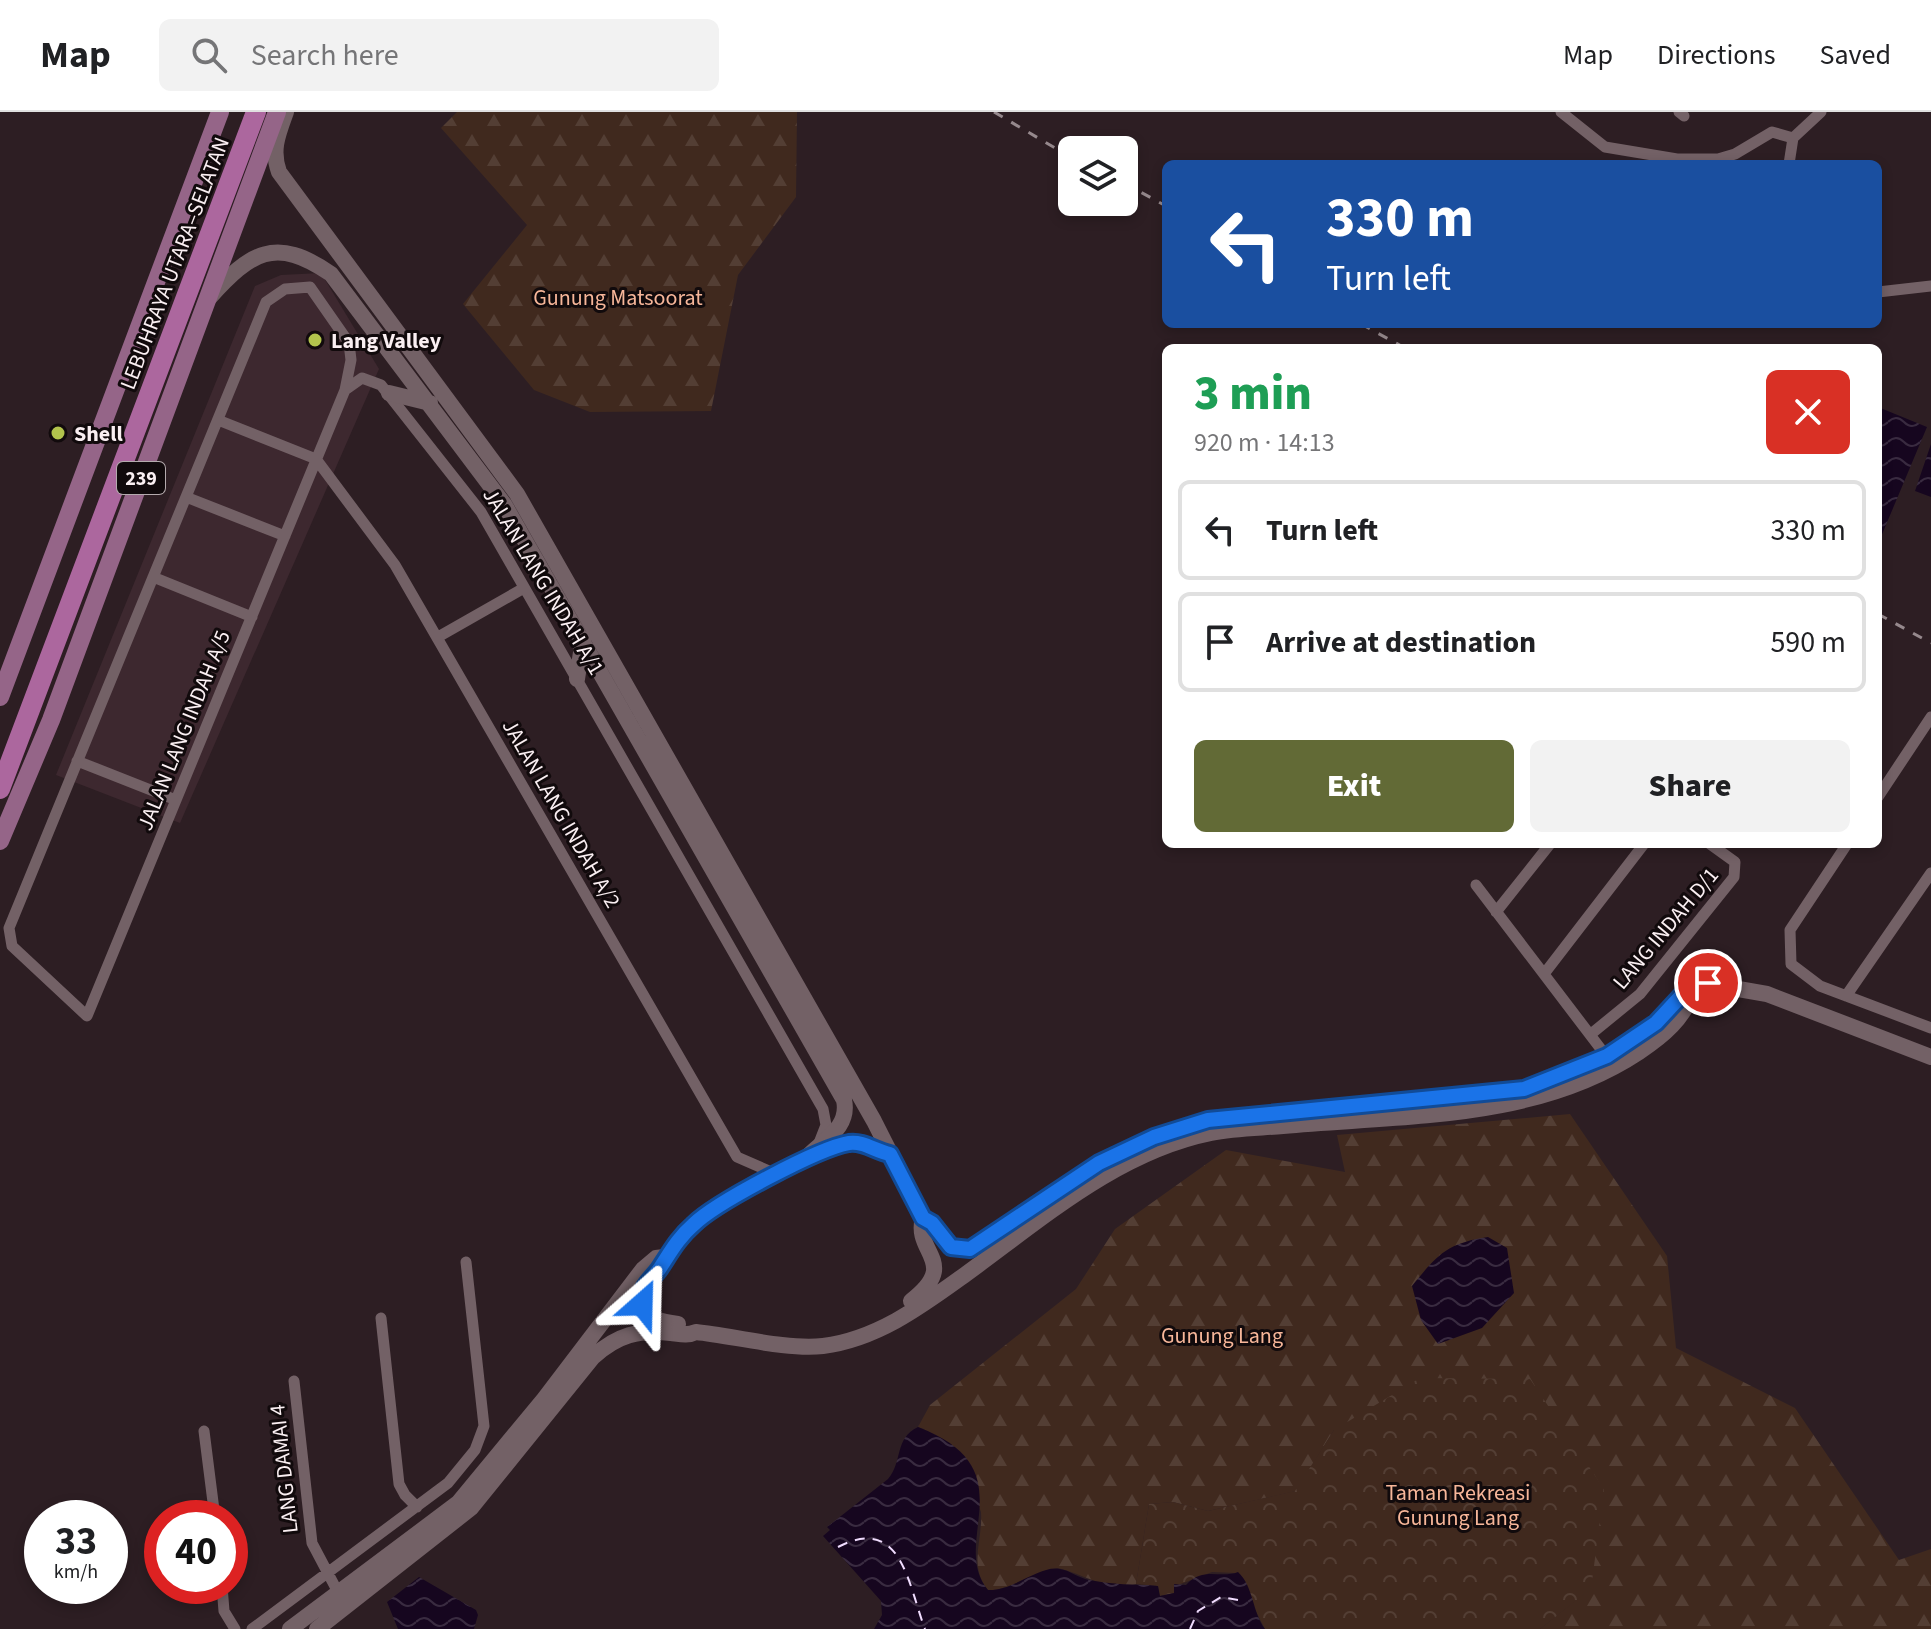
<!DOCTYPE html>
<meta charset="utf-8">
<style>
:root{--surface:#fff;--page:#f2f2f2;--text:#202124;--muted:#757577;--line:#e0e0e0;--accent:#626a36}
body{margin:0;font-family:"Source Sans 3",sans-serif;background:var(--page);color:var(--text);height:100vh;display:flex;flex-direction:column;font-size:30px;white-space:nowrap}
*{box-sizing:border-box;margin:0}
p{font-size:26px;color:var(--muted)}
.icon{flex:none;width:44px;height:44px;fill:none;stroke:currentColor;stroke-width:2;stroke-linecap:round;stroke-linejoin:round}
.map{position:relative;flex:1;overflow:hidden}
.drawer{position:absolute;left:1162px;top:232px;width:720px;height:504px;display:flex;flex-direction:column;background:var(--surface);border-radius:12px;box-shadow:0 4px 12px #0003}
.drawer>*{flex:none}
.top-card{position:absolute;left:1162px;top:48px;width:720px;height:168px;border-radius:12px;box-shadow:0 4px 12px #0003;background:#1a4fa0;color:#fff;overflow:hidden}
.buttons{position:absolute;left:1058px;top:24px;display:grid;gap:16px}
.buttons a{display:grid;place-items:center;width:80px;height:80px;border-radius:12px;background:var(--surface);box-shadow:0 4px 12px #0003;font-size:40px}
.speed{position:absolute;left:24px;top:1388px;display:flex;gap:16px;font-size:40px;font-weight:700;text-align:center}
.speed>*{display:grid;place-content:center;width:104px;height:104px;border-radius:50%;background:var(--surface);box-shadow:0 4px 12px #0003;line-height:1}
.speed small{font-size:20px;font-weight:400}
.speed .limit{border:12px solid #d22;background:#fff;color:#111}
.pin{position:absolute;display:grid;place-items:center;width:68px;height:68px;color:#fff;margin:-34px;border:4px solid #fff;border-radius:50%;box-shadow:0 2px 8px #0007}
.me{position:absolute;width:88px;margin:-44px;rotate:25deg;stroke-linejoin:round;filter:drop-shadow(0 0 6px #0008)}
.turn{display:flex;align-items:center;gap:28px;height:168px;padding:0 32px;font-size:36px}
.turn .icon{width:104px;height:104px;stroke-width:2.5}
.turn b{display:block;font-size:56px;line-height:68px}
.round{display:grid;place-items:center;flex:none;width:84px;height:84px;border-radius:12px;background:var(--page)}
.head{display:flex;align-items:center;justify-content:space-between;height:136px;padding:0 32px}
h1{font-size:48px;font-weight:800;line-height:60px;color:#1e9e55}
.cta{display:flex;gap:16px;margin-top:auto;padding:16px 32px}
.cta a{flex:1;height:92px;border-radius:12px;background:var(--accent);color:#fff;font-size:32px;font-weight:800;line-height:92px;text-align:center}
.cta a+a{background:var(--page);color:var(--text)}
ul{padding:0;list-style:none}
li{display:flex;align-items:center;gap:24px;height:100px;margin:0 16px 12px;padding:0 16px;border:4px solid var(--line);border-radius:12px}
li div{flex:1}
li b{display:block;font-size:30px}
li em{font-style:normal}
header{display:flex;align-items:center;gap:48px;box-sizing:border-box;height:112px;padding:0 40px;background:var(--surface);border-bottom:2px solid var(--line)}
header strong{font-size:38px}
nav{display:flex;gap:44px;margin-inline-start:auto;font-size:28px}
.search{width:560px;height:72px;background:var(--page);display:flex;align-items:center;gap:20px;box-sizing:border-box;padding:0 28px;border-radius:12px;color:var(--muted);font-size:30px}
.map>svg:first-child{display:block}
.built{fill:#3d282f}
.forest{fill:url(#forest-firs)}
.park{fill:url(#park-crowns)}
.water{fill:url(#water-waves)}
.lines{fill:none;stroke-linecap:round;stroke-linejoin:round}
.ferry{stroke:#f0dcfe;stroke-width:2;stroke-dasharray:10 8;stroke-linecap:butt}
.street{stroke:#736166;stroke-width:11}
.secondary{stroke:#736166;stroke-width:16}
.primary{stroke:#956588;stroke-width:18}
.highway{stroke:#ac679e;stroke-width:20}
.rail{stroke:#96898d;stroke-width:3;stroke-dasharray:10 10;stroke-linecap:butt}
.route-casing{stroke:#114b97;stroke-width:20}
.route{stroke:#1a73e8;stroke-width:14}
.poi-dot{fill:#b2c34c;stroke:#110a0c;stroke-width:3}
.labels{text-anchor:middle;stroke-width:6;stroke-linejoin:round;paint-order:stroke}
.shield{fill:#110a0c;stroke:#b4aaad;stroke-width:2}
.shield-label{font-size:20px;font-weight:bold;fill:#faeff2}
.street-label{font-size:22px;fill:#faeff2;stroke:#110a0c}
.park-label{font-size:22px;fill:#f7b699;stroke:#110a0c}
.poi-label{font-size:22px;font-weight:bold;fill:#faeff2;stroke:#110a0c;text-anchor:start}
</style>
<header>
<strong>Map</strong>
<div class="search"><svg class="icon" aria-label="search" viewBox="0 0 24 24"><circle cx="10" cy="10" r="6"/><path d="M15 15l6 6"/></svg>Search here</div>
<nav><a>Map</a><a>Directions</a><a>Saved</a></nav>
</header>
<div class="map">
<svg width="1931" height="1517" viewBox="0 0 1931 1517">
<defs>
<pattern id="forest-firs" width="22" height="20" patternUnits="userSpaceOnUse" patternTransform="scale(2)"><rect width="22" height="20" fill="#40291e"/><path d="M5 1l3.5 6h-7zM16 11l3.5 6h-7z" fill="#533e34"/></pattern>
<pattern id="park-crowns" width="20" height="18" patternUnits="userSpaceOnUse" patternTransform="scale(2)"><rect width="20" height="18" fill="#40291e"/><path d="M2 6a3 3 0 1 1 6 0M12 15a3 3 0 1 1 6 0" fill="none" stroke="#533e34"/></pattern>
<pattern id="water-waves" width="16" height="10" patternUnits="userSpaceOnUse" patternTransform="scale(2)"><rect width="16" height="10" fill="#16061f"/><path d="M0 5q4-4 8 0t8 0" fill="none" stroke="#392b40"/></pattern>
</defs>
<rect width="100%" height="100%" fill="#2d1e23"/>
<path class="built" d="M321,161L379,257L180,711L56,663L255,174L281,163Z"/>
<path class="forest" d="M457,0H797L796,85L738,163L711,299L590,300L534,278L463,192L527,113L441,16Z
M1570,1002L1667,1144L1676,1236L1795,1296L1899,1448L1931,1437V1517H1540L1590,1477L1334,1318L1296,1379L1208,1399L1173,1390L1149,1392L1136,1472C1111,1481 1085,1463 1062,1457C1043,1453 1013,1479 988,1478C968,1453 983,1429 981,1400C980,1389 934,1331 924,1317L918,1315L930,1293L1076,1177L1115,1117L1226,1038L1345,1060L1337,1023Z"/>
<path class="park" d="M1420,1266L1530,1267L1604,1377L1591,1477L1540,1517H1265L1236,1461L1212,1460L1178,1473L1174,1481L1159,1484L1158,1474L1136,1472L1149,1392L1173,1390L1208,1399L1295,1379L1334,1318Z"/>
<path class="water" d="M1878,295L1927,315L1878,432Z
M1931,332V385L1915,379Z
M1488,1125L1507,1136L1514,1181L1482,1216L1438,1232L1421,1208L1412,1174C1437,1143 1447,1131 1488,1125Z
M918,1315C1029,1357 948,1430 988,1478C1014,1479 1039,1453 1060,1457C1069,1458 1079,1466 1089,1468C1114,1473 1133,1472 1158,1474L1160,1484L1174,1481V1472L1186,1473C1203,1454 1220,1467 1238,1460C1254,1475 1252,1500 1265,1517H874L882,1503L881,1489L823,1424L830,1418L827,1415L888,1367C903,1350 894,1326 918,1315Z
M419,1465L476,1498L478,1503L474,1517H398L387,1490Z"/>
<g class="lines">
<path class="ferry" d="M838,1435C902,1402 908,1473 925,1517
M1190,1517L1198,1499L1221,1485L1238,1488"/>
<path class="street" d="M1561,0L1605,35L1677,47H1718L1735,42L1772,20L1793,26
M1679,0L1684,4
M1789,52L1793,26L1821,0
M310,175L349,231L351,248L345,278L87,904L12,834L9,816L266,190L285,177Z
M1878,180L1931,174
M345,278L362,266L381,273L481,400L823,997L826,1013L819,1031
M218,308L316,347
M316,347L395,453L737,1045L776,1062
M186,385L285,424
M153,465L252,505
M438,525L524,476
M77,649L176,688
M1878,685L1931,605
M1847,732L1790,818L1791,852L1820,874L1931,916
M1476,773L1610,949
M1496,800L1550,732
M1544,862L1644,732
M1846,884L1931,761
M1591,922L1640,882L1734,765L1735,750L1710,732
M381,1206L399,1372L405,1383L417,1395
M294,1269L312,1431L340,1484
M204,1319L215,1406
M222,1474L224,1499L235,1517
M252,1517L448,1371L475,1338L484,1314L466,1150"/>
<path class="secondary" d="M286,0C278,22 271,38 279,60L517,382L874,1009L923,1106C913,1141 961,1150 911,1189
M210,185C250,141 275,123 331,162L504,392L844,988C850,1016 823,1028 807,1045
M389,281L430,291
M577,567L583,527
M923,1106L932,1111L951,1135L970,1137L1099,1051L1154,1025L1208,1008L1524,977L1607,944L1656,911L1681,884L1704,871L1767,882L1931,945
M678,1212C631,1206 636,1188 659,1156C671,1140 679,1122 697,1109C727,1085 812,1037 849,1031C864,1029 875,1039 890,1042
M290,1517L458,1391L544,1287L643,1157L656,1146L664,1145
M317,1517L471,1396L593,1245C617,1223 639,1217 671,1221C680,1222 688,1224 696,1220C734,1224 786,1238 823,1234C878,1227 923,1193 966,1162C1042,1107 1117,1040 1211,1021C1234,1016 1259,1016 1283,1014C1403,1003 1535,1009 1639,940C1663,924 1685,906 1693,878"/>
<path class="primary" d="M0,585L220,0
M0,729L51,608L277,0"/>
<path class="highway" d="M0,677L256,0"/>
<path class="rail" d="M994,0L1072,46
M1124,71L1166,94
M1361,212L1405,236
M1878,502L1931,531"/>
</g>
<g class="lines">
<defs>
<path id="route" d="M642,1192C639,1175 651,1169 660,1156C670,1141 678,1126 693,1113C715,1091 819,1036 849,1031C864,1029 875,1039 890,1042L923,1106L932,1111L951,1135L970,1137L1099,1051L1154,1025L1208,1008L1524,977L1607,944L1656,911L1681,884L1708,871"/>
</defs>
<use href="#route" class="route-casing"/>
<use href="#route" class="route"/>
</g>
<g class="poi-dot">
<circle cx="315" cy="228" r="8"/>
<circle cx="58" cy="321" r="8"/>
</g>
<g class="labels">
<rect class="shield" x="117" y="350" width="48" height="32" rx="6"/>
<g class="shield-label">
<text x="141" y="373">239</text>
</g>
<g class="street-label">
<text transform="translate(174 151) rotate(-69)" y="8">LEBUHRAYA UTARA–SELATAN</text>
<text transform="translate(544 469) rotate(59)" y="8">JALAN LANG INDAH A/1</text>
<text transform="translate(183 618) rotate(-68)" y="8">JALAN LANG INDAH A/5</text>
<text transform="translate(562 701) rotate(60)" y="8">JALAN LANG INDAH A/2</text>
<text transform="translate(1665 816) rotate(-50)" y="8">LANG INDAH D/1</text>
<text transform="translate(283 1357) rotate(-96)" y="8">LANG DAMAI 4</text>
</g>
<g class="park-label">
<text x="618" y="193">Gunung Matsoorat</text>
<text x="1222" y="1231">Gunung Lang</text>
<text x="1458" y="1388">Taman Rekreasi<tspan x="1458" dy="25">Gunung Lang</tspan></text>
</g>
<g class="poi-label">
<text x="331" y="236">Lang Valley</text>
<text x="74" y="329">Shell</text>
</g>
</g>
</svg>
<div class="buttons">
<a><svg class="icon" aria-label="layers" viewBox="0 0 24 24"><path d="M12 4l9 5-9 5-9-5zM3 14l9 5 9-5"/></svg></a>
</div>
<div class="speed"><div>33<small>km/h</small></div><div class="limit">40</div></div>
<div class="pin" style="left:1708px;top:871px;background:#d93025"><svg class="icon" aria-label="arrive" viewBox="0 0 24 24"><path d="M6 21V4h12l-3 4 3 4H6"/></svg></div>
<svg class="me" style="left:642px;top:1192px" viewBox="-20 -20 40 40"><path d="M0-17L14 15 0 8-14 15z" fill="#1a73e8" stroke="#fff" stroke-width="4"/></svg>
<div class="top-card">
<div class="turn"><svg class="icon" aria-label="left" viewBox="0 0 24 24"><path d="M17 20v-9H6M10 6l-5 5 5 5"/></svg><div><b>330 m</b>Turn left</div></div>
</div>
<section class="drawer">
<div class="head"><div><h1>3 min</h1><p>920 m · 14:13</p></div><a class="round" style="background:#d93025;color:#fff"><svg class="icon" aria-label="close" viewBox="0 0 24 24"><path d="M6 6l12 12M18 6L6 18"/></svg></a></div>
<ul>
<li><svg class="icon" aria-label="left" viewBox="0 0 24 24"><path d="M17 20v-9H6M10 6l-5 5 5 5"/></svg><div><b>Turn left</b></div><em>330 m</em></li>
<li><svg class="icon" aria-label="arrive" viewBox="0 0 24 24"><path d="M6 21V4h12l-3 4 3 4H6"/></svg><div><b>Arrive at destination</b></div><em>590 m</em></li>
</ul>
<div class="cta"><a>Exit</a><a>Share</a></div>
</section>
</div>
